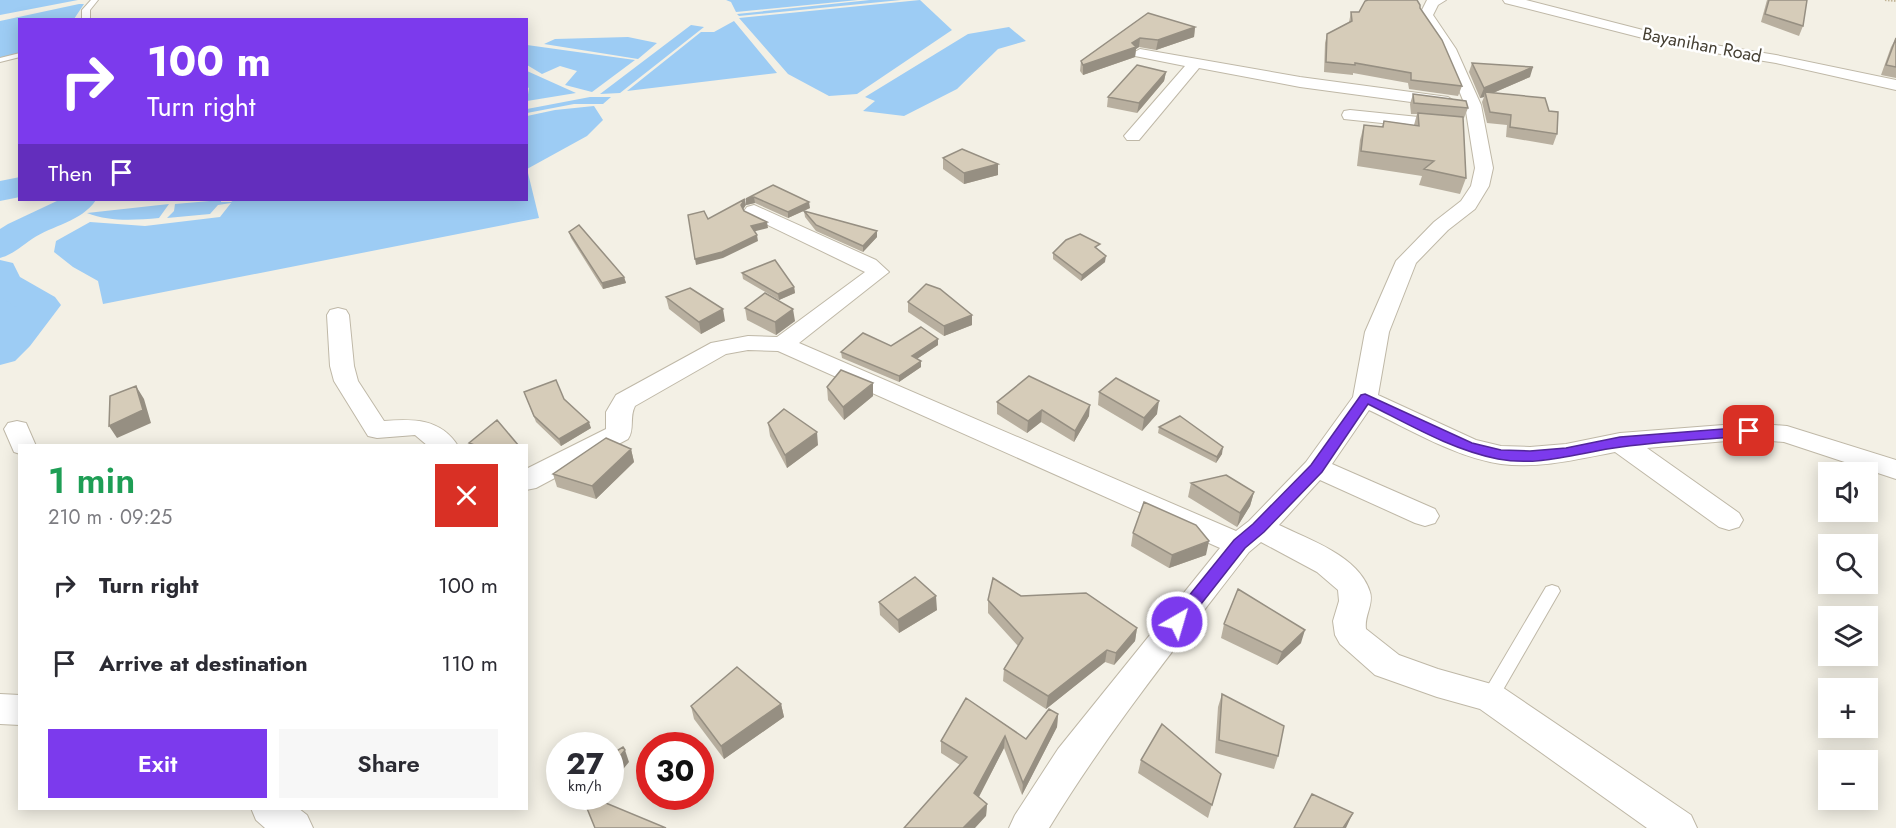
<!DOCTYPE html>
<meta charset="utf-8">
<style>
:root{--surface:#fff;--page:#f7f7f7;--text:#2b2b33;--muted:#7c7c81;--accent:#7c3aed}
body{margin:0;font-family:Jost,sans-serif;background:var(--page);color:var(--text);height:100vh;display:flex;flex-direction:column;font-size:22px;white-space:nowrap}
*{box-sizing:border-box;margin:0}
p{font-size:20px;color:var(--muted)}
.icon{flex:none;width:33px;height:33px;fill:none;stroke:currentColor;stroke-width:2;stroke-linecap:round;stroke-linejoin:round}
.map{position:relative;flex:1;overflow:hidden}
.side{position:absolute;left:18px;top:444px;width:510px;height:366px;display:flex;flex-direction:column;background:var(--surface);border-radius:0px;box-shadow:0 3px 15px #0003}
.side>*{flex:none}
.hud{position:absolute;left:18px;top:18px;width:510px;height:183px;border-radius:0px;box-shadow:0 3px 15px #0003;background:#7c3aed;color:#fff;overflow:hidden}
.controls{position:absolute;left:1818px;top:462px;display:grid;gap:12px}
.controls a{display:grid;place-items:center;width:60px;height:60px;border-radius:0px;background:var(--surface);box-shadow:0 3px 15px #0003;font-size:30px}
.speed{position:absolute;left:546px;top:732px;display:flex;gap:12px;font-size:30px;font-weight:700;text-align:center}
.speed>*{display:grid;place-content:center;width:78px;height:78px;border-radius:50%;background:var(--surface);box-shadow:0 3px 15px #0003;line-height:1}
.speed small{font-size:15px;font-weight:400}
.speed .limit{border:9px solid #d22;background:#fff;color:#111}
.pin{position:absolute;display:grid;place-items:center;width:51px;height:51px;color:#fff;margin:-26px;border-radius:12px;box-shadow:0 3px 9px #0006}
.me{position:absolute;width:66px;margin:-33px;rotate:38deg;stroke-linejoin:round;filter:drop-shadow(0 0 4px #0008)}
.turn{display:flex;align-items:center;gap:21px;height:126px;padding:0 30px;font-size:27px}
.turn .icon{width:78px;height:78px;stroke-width:2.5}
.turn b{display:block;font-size:42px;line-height:51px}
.then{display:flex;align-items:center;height:57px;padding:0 30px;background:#0003;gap:12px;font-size:22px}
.round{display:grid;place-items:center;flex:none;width:63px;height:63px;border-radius:0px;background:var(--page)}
.head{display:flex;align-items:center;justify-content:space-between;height:102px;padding:0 30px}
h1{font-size:36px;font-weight:600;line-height:45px;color:#1e9e55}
.button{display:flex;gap:12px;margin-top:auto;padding:12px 30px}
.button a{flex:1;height:69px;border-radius:0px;background:var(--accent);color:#fff;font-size:24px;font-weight:600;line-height:69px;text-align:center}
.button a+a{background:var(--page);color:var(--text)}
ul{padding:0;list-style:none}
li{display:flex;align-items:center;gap:18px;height:78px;padding:0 30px}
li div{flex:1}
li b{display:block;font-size:22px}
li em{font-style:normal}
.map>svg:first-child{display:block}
.water{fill:#9dccf4}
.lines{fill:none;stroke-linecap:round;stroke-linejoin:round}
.river{fill:#9dccf4;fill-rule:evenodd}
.lane-casing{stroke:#bfb8a7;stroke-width:2}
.street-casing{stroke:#bfb8a7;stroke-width:2}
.path{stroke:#c2b597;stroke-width:2;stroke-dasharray:1.5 1.5;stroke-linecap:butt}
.lane{fill:#fff;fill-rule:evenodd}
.street{fill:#fff;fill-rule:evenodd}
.wall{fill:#b8af9f}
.shaded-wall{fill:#968f82}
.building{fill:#d6ccb9;stroke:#968f82;stroke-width:1.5}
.route{fill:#7c3aed;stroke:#51269a;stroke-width:1.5}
.labels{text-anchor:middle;stroke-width:5;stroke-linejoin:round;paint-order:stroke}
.far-street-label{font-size:18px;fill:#464034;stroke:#fff}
</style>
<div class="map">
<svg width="1896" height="828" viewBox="0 0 1896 828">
<rect width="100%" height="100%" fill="#f3f0e5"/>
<path class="water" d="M0,0H78L0,15Z
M726,0H858L736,12L731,2Z
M870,0H901L739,16L737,14Z
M920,0L952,30L857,94L829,96L788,74L739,18Z
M79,4H84L74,19L20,20L19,53L0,58V21Z
M734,21L777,73L627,91L701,32H714Z
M691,25L704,27L620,93L600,94Z
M1009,27L1026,41L998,49L957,89L904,116L863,111L875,101L865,97L968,34Z
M628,37L657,43L638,59L544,44L555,39Z
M527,45L635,60L592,92L565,85L577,71L560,66L542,74L527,65Z
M527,71L576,93L527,101L529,88L527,87Z
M590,97H611L603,104H574L527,113V109Z
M594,106L603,120L587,136L527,169L539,218L103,304L98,281L73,267L54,252L56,241L90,222L145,226L220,217L231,203L218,205L210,214L167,218L174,211L175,204L221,200V202H231L234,200H526L527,116L555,110Z
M169,204L159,218C135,220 110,222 87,213Z
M0,291L23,309L7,330L0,333Z"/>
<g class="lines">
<path class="river" d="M20,177V197L0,201V181Z
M59,200H96C81,222 53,225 32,239C20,247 14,254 0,258V229L8,224Z
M0,260L13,263L20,277L55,297L61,305L30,346L15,361L0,365V330L18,308L0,297Z"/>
<defs>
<path id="lane" d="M91,0H98L90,10V20H82V10Z
M20,53V57L0,62V58Z
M1552,585L1558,587L1560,591L1496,702L1490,705L1484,702L1481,697L1484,692L1546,587Z"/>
<path id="street" d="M1427,0H1446L1438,5L1433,15L1456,49L1481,105L1493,168L1489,186L1475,209L1448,230L1416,263L1389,332L1378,395L1476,440L1501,446L1530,447L1566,444L1620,433L1749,423L1787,426L1896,460V479L1784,442L1749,439L1647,448L1739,513L1743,520L1739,527L1729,530L1719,527L1615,452C1579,459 1539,469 1501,464C1455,457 1411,430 1369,410L1332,464L1435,509L1439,516L1435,523L1425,526L1415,523L1320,480L1279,525C1310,540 1359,556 1370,592C1374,604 1364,616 1366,629L1399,655L1438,669L1502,687L1691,815L1697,828H1647L1480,709L1437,697L1375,675L1340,644L1335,635L1333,621L1339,601L1338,590L1317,572L1261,542L1249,552C1180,642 1108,731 1049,828H1009L1015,815L1058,749L1220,548L778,351L748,350L726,354L635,406C629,417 635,429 628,439L536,488L526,490V469L606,429V412L616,395L711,343L748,336L777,337L865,272L747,215L744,211L747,207L754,205L876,260L889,272L799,343L1236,531L1249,521L1306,462L1353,397L1365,332L1396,261L1434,222L1461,201L1471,186L1475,168L1465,105L1442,49L1419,16Z
M1503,0H1526L1678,39L1776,55L1896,80V90L1776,63L1678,47L1505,3Z
M1140,49L1300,77L1448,97L1456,102L1448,107L1300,87L1199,68L1139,140H1127L1124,136L1185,66L1135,56L1133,53Z
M1350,110L1448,120L1456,125L1448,130L1344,119L1342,115L1344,111Z
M338,308L346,310L349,315L354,366L358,381L384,421C413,419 440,418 458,446H428L415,435L377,438L368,436L334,381L330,366L327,315L330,310Z
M17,421L26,423L36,446H20V454L14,452L4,429L8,423Z
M0,694L20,695V725L0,724Z
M251,808H298L307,815L313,828H265L256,820Z"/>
</defs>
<use href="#lane" class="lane-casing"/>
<use href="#street" class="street-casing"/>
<path class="path" d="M1885,0L1896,1"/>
<use href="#lane" class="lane"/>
<use href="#street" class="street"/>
</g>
<path class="wall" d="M1767,0H1807L1803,26L1799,36L1761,22Z
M1420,8L1462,86L1458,96L1409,89L1408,83L1353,73V75L1324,72L1325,43L1327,34L1349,22L1351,12H1359Z
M1148,13L1195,27L1194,37L1156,50L1139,47L1136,49L1135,57L1083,75L1080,71L1081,61Z
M1896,38V78L1881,75L1891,47Z
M1472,63L1530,77L1493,93L1557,134L1553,145L1506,137L1507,125L1487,123L1482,102L1484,97L1480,98L1469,72Z
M1166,72L1164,81L1137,113L1107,107L1108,97Z
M1413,94L1468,108L1464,118H1463L1466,178L1460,194L1419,185L1422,176L1357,166L1360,140L1364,125L1382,127L1384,121L1414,125L1417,114H1411L1410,104Z
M943,158L998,164V175L964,184L943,169Z
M773,185L810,208L788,218L755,203L746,205V199Z
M804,211L877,237L863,252L816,231L805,217Z
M569,232L624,277L626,283L603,289L571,238Z
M1098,250L1105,262L1081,281L1053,259V253L1099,250Z
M742,273L794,287L795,293L779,300L743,279Z
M666,297L725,321L701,334L669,309Z
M908,302L972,325L944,336L908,312Z
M745,308L795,321L776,335L747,320Z
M938,339V345L917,359L921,361V367L899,382L842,358L841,352Z
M827,387L873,396L844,420L828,400Z
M524,392L564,399L591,428L561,446L536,422Z
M1099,392L1157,414L1142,431L1098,405Z
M997,402L1089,416L1074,442L1041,422L1027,433L997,414Z
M768,423L818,445L787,468L770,436Z
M1159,427L1222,454L1216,463L1158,433Z
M631,449L634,462L596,499L557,487L553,474Z
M1191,483L1254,492L1250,506L1237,527L1188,497Z
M1133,533L1206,555L1169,568L1131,546Z
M1021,596L1137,628L1135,641L1114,665L1105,662L1046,709L1003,681L1004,669L1018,646L988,613V600Z
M879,602L937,610L899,633L880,615Z
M1224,624L1301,643L1277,665L1221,638Z
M1222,694L1278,756L1274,769L1215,753L1218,707Z
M966,698L1026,739L1058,714L1057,727L1022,795L1004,748L979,797L987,804L986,816L960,765L941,753V741Z
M781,704L784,717L724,759L694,719L691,706Z
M1141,760L1221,774L1208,818L1138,773Z"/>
<path class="shaded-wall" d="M1195,27L1194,37L1156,50L1158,40Z
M1140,38L1139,47L1136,49L1135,57L1083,75V65L1132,43Z
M1533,67L1530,77L1486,96L1485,92L1484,97L1480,98L1484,88Z
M1166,72L1164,81L1137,113L1139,103Z
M998,164V175L964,184V173Z
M754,197L755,203L746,205V199Z
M745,199L746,205L742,211L741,205Z
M809,202L810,208L788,218V212Z
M767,222L768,228L752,232L751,226Z
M877,231V237L863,252V246Z
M757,235L758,241L723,258L696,265L695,259Z
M1106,256L1105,262L1081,281L1082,275Z
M624,277L626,283L603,289L602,283Z
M794,287L795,293L779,300L778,294Z
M723,309L725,321L701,334L699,322Z
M793,309L795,321L776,335L775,322Z
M972,315V325L944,336V326Z
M938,339V345L912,362V356Z
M921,361V367L899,382V376Z
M873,383V396L844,420L843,407Z
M136,386L144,399L151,423L117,438L109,426Z
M1159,401L1157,414L1142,431L1144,418Z
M1090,405L1089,416L1074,442L1075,431Z
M1042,410L1041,422L1027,433L1028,421Z
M589,422L591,428L561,446L559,439Z
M817,432L818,445L787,468L785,455Z
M1223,447L1222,454L1216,463L1217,457Z
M631,449L634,462L596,499L592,486Z
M1254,492L1250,506L1237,527L1240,513Z
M1209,541L1206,555L1169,568L1172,555Z
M936,596L937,610L899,633L898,620Z
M1137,628L1135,641L1114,665L1116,653Z
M1305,630L1301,643L1277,665L1282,652Z
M1107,650L1105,662L1046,709L1048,696Z
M781,704L784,717L724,759L721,746Z
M1058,714L1057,727L1022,795L1023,783Z
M1005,736L1004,748L974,806V793Z
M625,750L629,762L610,785V768Z
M588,796H601L592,808Z
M987,804L986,816L975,828H963Z
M1353,813L1346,828H1343Z"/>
<path class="building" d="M1368,0H1417L1420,5V8L1442,40L1462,86L1411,80V73L1355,63V65L1326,62L1327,34L1352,21L1351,12H1359L1365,1Z
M1769,0H1807L1803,26L1765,14Z
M1148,13L1195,27L1158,40L1140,38L1132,43L1136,47L1083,65L1081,61Z
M1896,38V67L1886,65Z
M1472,63L1533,67L1484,88Z
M1137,65L1166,72L1139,103L1108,97Z
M1485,92L1545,98L1549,111L1558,112L1557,134L1510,127L1511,115L1490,112Z
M1413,94L1466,101L1468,108L1414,103Z
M1418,113L1463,117L1466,178L1424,169L1434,161L1361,151L1364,125L1383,127L1384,121L1419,126Z
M962,149L998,164L964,173L943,158Z
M773,185L809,202L788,212L754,197L746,199Z
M745,199L741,205L744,211L767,222L751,226L757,235L722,252L695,259L688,215L704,211L708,219Z
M804,211L877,231L863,246L816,225Z
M579,225L624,277L602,283L569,232Z
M1080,234L1100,244L1095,247L1106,256L1082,275L1053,253L1066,240Z
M775,260L794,287L778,294L742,273Z
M926,284L940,289L972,315L944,326L908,302Z
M690,288L723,309L699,322L666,297Z
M765,293L793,309L775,322L745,308Z
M921,327L938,339L912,356L921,361L899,376L841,352L863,333L891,346Z
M841,370L873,383L843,407L827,387Z
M1029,376L1090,405L1075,431L1042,410L1028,421L997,402Z
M1116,378L1159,401L1144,418L1099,392Z
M556,380L564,399L589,422L559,439L534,416L524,392Z
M136,386L143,410L109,426L110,396Z
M784,409L817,432L785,455L768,423Z
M1180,416L1223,447L1217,457L1159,427Z
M497,420L519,446H477L469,443Z
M606,438L631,449L592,486L553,474Z
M1226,475L1254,492L1240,513L1191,483Z
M1144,502L1196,525L1209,541L1172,555L1133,533Z
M915,577L936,596L898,620L879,602Z
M993,578L1021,596L1086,593L1137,628L1116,653L1107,650L1048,696L1004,669L1023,638L988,600Z
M1238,589L1305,630L1282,652L1224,624Z
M737,667L781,704L721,746L691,706Z
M1222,694L1284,726L1278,756L1219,740Z
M966,698L1026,739L1049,709L1058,714L1023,783L1005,736L974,793L987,804L963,828H904L967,757L941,741Z
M1162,724L1221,774L1212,805L1141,760Z
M623,747L625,750L610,768V755Z
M1312,794L1353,813L1343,828H1294Z
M582,796H589L666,828H595Z"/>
<path class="route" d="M1365,394L1472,443L1501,450L1530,451L1566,448L1620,437L1749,427L1756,431L1749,436C1706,439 1663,441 1621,447C1580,452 1540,467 1498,459C1452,450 1410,425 1368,404L1322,472L1264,532L1245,548L1183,627L1177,629L1171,627L1168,622L1171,618L1234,540L1253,524L1311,465L1361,395Z"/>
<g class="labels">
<g class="far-street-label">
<text transform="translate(1702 45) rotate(11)" y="6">Bayanihan Road</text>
</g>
</g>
</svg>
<div class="controls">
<a><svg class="icon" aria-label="sound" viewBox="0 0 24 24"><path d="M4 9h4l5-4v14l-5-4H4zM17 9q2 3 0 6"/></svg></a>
<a><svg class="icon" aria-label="search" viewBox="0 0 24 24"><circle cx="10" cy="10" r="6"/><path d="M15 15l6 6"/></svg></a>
<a><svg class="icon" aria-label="layers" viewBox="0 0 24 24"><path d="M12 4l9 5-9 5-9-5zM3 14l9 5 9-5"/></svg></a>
<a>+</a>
<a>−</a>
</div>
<div class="speed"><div>27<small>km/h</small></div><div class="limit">30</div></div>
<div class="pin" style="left:1749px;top:431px;background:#d93025"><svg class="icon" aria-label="arrive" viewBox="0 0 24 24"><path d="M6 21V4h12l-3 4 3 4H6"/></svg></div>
<svg class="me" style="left:1177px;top:622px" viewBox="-20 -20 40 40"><circle r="17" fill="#7c3aed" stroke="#fff" stroke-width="3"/><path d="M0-11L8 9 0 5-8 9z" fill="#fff"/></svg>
<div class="hud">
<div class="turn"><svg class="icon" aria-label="right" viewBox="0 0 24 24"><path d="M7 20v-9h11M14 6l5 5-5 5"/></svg><div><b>100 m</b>Turn right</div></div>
<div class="then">Then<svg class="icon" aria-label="arrive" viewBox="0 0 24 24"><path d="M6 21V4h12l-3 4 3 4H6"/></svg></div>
</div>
<section class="side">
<div class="head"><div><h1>1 min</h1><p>210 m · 09:25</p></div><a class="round" style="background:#d93025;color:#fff"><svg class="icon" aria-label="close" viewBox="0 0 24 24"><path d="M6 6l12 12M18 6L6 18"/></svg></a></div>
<ul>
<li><svg class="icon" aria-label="right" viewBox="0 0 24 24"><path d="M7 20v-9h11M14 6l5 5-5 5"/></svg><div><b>Turn right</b></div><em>100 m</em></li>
<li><svg class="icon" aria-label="arrive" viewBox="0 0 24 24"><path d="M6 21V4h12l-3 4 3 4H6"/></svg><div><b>Arrive at destination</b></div><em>110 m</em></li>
</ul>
<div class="button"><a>Exit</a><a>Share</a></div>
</section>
</div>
